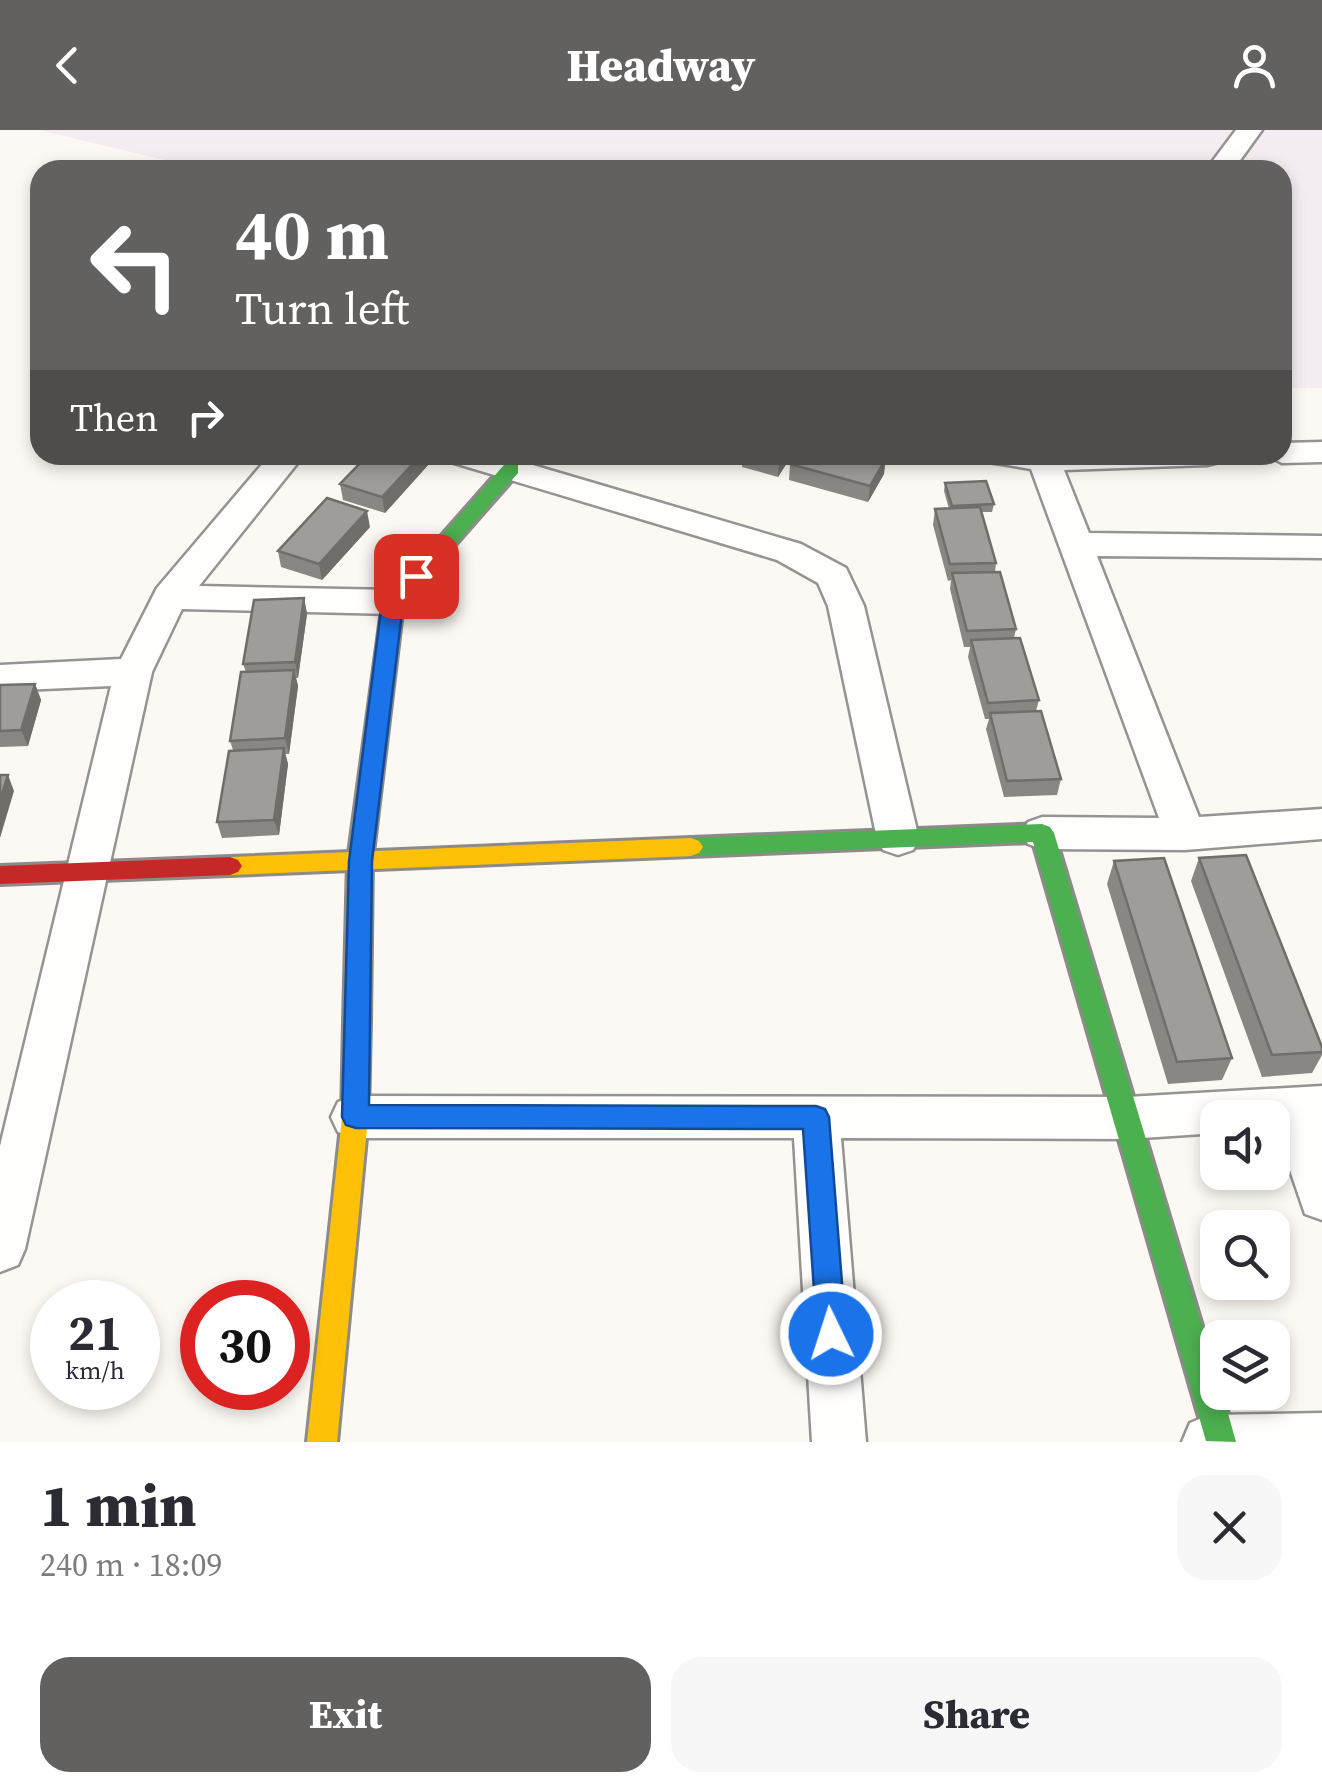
<!DOCTYPE html>
<meta charset="utf-8">
<style>
:root{--surface:#fff;--page:#f7f7f7;--text:#2b2b33;--muted:#7c7c81;--accent:#62615f}
body{margin:0;font-family:"Source Serif 4",serif;background:var(--page);color:var(--text);height:100vh;display:flex;flex-direction:column;font-size:38px;white-space:nowrap}
*{box-sizing:border-box;margin:0}
p{font-size:32px;color:var(--muted)}
.icon{flex:none;width:55px;height:55px;fill:none;stroke:currentColor;stroke-width:2;stroke-linecap:round;stroke-linejoin:round}
.map{position:relative;height:1312px;overflow:hidden}
.drawer{display:flex;flex-direction:column;background:var(--surface);flex:1}
.drawer>*{flex:none}
.top-card{position:absolute;left:30px;top:30px;width:1262px;height:305px;border-radius:30px;box-shadow:0 5px 15px #0003;background:#62615f;color:#fff;overflow:hidden}
.controls{position:absolute;left:1200px;top:970px;display:grid;gap:20px}
.controls a{display:grid;place-items:center;width:90px;height:90px;border-radius:20px;background:var(--surface);box-shadow:0 5px 15px #0003;font-size:50px}
.speed{position:absolute;left:30px;top:1150px;display:flex;gap:20px;font-size:50px;font-weight:700;text-align:center}
.speed>*{display:grid;place-content:center;width:130px;height:130px;border-radius:50%;background:var(--surface);box-shadow:0 5px 15px #0003;line-height:1}
.speed small{font-size:25px;font-weight:400}
.speed .limit{border:15px solid #d22;background:#fff;color:#111}
.pin{position:absolute;display:grid;place-items:center;width:85px;height:85px;color:#fff;margin:-42px;border-radius:20px;box-shadow:0 5px 15px #0006}
.me{position:absolute;width:110px;margin:-55px;rotate:356deg;stroke-linejoin:round;filter:drop-shadow(0 0 8px #0008)}
.turn{display:flex;align-items:center;gap:35px;height:210px;padding:0 40px;font-size:45px}
.turn .icon{width:130px;height:130px;stroke-width:2.5}
.turn b{display:block;font-size:70px;line-height:85px}
.then{display:flex;align-items:center;height:95px;padding:0 40px;background:#0003;gap:20px;font-size:38px}
.round{display:grid;place-items:center;flex:none;width:105px;height:105px;border-radius:30px;background:var(--page)}
.headline{display:flex;align-items:center;justify-content:space-between;height:170px;padding:0 40px}
h1{font-size:60px;font-weight:800;line-height:75px}
.cta{display:flex;gap:20px;margin-top:auto;padding:20px 40px}
.cta a{flex:1;height:115px;border-radius:30px;background:var(--accent);color:#fff;font-size:40px;font-weight:800;line-height:115px;text-align:center}
.cta a+a{background:var(--page);color:var(--text)}
header{display:flex;justify-content:space-between;align-items:center;height:130px;padding:0 40px;background:var(--accent);color:#fff;font-size:45px;font-weight:800}
.map>svg:first-child{display:block}
.industrial{fill:#f3edf1}
.lines{fill:none;stroke-linecap:round;stroke-linejoin:round}
.street-casing{stroke:#969492;stroke-width:5}
.fast-casing{stroke:#8c8b89;stroke-width:6}
.slow-casing{stroke:#8c8b89;stroke-width:6}
.jam-casing{stroke:#8c8b89;stroke-width:6}
.street{fill:#fffefd;fill-rule:evenodd}
.fast{fill:#4caf50;fill-rule:evenodd}
.slow{fill:#ffc107;fill-rule:evenodd}
.jam{fill:#c62828;fill-rule:evenodd}
.wall{fill:#8a8684}
.shaded-wall{fill:#706d6b}
.building{fill:#a09c99;stroke:#706d6b;stroke-width:2.5}
.route{fill:#1a73e8;stroke:#114b97;stroke-width:2.5}
</style>
<header><svg class="icon" aria-label="back" viewBox="0 0 24 24"><path d="M15 5l-7 7 7 7"/></svg>Headway<svg class="icon" aria-label="person" viewBox="0 0 24 24"><circle cx="12" cy="8" r="4"/><path d="M4 21q1-7 8-7t8 7"/></svg></header>
<div class="map">
<svg width="1322" height="1312" viewBox="0 0 1322 1312">
<rect width="100%" height="100%" fill="#fcf9f4"/>
<path class="industrial" d="M39,0H1322V258H1283L1282,40H206Z"/>
<g class="lines">
<defs>
<path id="street" d="M1236,0H1262L1233,40H1206Z
M1322,312V332L1282,333L1267,325H1282V313Z
M270,325H304L199,456L393,460L406,463L411,472L406,481L393,484L182,479L152,542L25,1119L18,1135L0,1142V1016L111,556L0,561V535L121,529L157,458Z
M447,325H499L801,414L846,438L864,476L919,709L913,720L898,725L883,720L877,709L828,476L818,453L777,430L451,332Z
M985,325H1223L1219,332L1207,335L1064,340L1089,403L1322,406V428L1097,426L1199,687L1322,679V709L1185,720L1042,719L1028,714L1022,703L1028,692L1042,687L1159,688L1031,339L989,332Z
M1322,956V1090L1305,1084L1276,999H1272V988H1218V1003L1127,1009L841,1008L866,1312H812L794,1008H355L338,1002L331,987L338,972L355,966L1127,967Z
M1322,1283V1312H1182L1190,1293L1209,1285Z"/>
<path id="fast" d="M511,333L518,335V343L403,474L372,731L370,892L366,899L357,903L348,899L344,892L348,731L383,472L504,335Z
M1042,694L1050,697L1054,703L1218,1249V1262H1222L1236,1312L1206,1311L1033,712L691,726L683,723L679,717L683,711L691,708Z"/>
<path id="slow" d="M691,708L699,711L703,717L699,723L691,726L230,745L222,742L218,736L222,730L230,727Z
M357,881L366,885L370,892L368,987L337,1312H307L342,987L344,892L348,885Z"/>
<path id="jam" d="M230,727L238,730L242,736L238,742L230,745L0,754V736Z"/>
</defs>
<use href="#street" class="street-casing"/>
<use href="#fast" class="fast-casing"/>
<use href="#slow" class="slow-casing"/>
<use href="#jam" class="jam-casing"/>
<use href="#street" class="street"/>
<use href="#fast" class="fast"/>
<use href="#slow" class="slow"/>
<use href="#jam" class="jam"/>
</g>
<path class="wall" d="M368,325H428L429,334L385,383L343,370L340,354Z
M700,325H732L727,332Z
M743,325H792L778,347L742,337Z
M790,334L884,344L868,372L789,350Z
M945,353L994,374L992,382H981L996,433L995,442L1016,499L1014,508L1039,570L1036,581L1061,649L1057,665L1004,667L986,599L989,589H985L968,527L970,517H964L950,459L951,450L948,451L933,395L935,379H949L944,361Z
M370,397L322,450L281,437L278,421Z
M304,468L307,484L298,548H296L298,556L289,624H285L288,634L279,705L222,708L217,692L233,620L230,611L246,542L243,534Z
M35,554L41,570L28,616L0,617V555Z
M1199,728L1322,917V925L1312,943L1262,947L1191,751Z
M1114,731L1232,928L1222,950L1168,954L1107,754Z"/>
<path class="shaded-wall" d="M421,325H428L429,334L385,383L382,367Z
M783,325H792L778,347L779,331Z
M886,328L884,344L868,372L870,356Z
M367,381L370,397L322,450L319,434Z
M304,468L307,484L298,548L295,532Z
M294,540L298,556L289,624L285,608Z
M35,554L41,570L28,616L21,600Z
M284,618L288,634L279,705L274,690Z
M8,645L14,661L0,708V670Z"/>
<path class="building" d="M368,325H421L382,367L340,354Z
M758,325H783L779,331Z
M796,325H876L886,328L870,356L790,334Z
M986,351L994,374L952,376L945,353Z
M327,368L367,381L319,434L278,421Z
M980,377L996,433L950,434L935,379Z
M1000,442L1016,499L967,501L952,443Z
M304,468L295,532L243,534L254,470Z
M1020,508L1039,570L988,573L971,510Z
M294,540L285,608L230,611L241,542Z
M35,554L21,600L0,601V555Z
M1041,581L1061,649L1007,651L990,583Z
M284,618L274,690L217,692L229,621Z
M0,645H8L0,670Z
M1246,725L1322,917V922L1272,925L1199,728Z
M1164,728L1232,928L1177,932L1114,731Z"/>
<path class="route" d="M416,439L426,446L403,474L372,731L369,975L816,976L825,979L829,987L846,1204L842,1214L831,1218L821,1214L817,1204L803,999L356,998L346,995L342,987L349,731L382,472L409,441Z"/>
</svg>
<div class="controls">
<a><svg class="icon" aria-label="sound" viewBox="0 0 24 24"><path d="M4 9h4l5-4v14l-5-4H4zM17 9q2 3 0 6"/></svg></a>
<a><svg class="icon" aria-label="search" viewBox="0 0 24 24"><circle cx="10" cy="10" r="6"/><path d="M15 15l6 6"/></svg></a>
<a><svg class="icon" aria-label="layers" viewBox="0 0 24 24"><path d="M12 4l9 5-9 5-9-5zM3 14l9 5 9-5"/></svg></a>
</div>
<div class="speed"><div>21<small>km/h</small></div><div class="limit">30</div></div>
<div class="pin" style="left:416px;top:446px;background:#d93025"><svg class="icon" aria-label="arrive" viewBox="0 0 24 24"><path d="M6 21V4h12l-3 4 3 4H6"/></svg></div>
<svg class="me" style="left:831px;top:1204px" viewBox="-20 -20 40 40"><circle r="17" fill="#1a73e8" stroke="#fff" stroke-width="3"/><path d="M0-11L8 9 0 5-8 9z" fill="#fff"/></svg>
<div class="top-card">
<div class="turn"><svg class="icon" aria-label="left" viewBox="0 0 24 24"><path d="M17 20v-9H6M10 6l-5 5 5 5"/></svg><div><b>40 m</b>Turn left</div></div>
<div class="then">Then<svg class="icon" aria-label="right" viewBox="0 0 24 24"><path d="M7 20v-9h11M14 6l5 5-5 5"/></svg></div>
</div>
</div>
<section class="drawer">
<div class="headline"><div><h1>1 min</h1><p>240 m · 18:09</p></div><a class="round"><svg class="icon" aria-label="close" viewBox="0 0 24 24"><path d="M6 6l12 12M18 6L6 18"/></svg></a></div>
<div class="cta"><a>Exit</a><a>Share</a></div>
</section>
